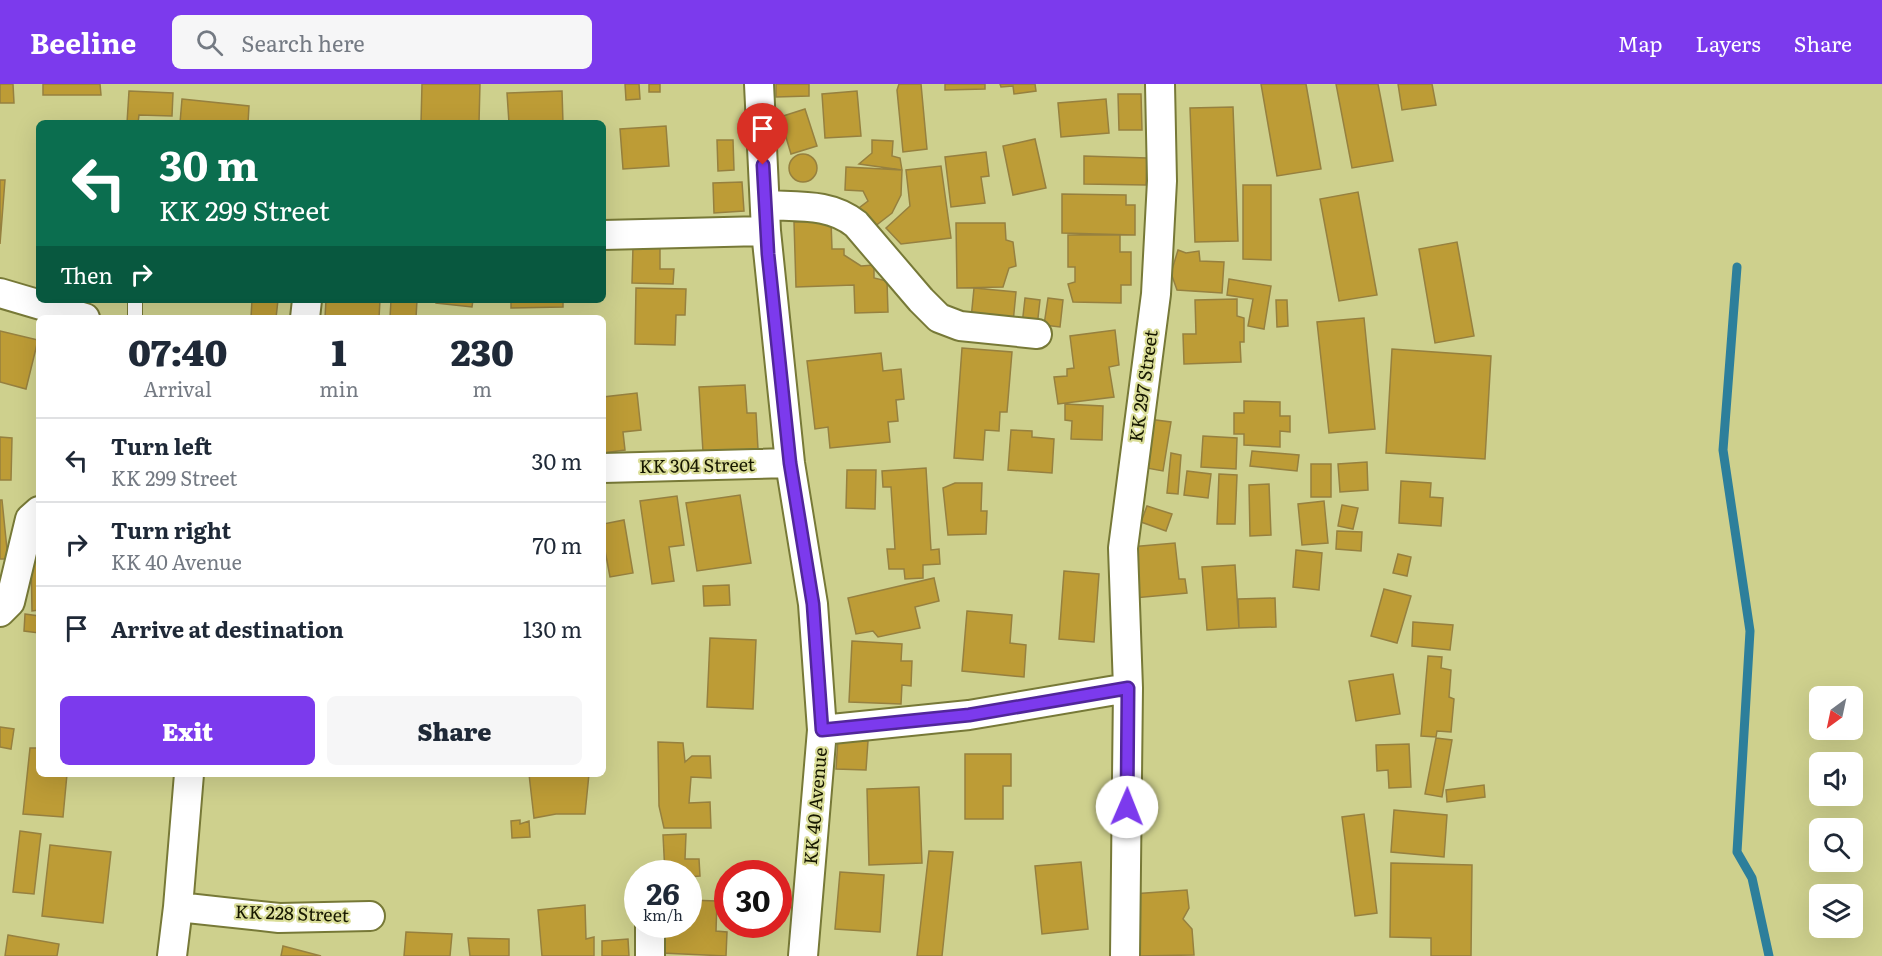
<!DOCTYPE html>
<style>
:root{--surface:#fff;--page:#f6f6f7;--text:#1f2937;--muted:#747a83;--line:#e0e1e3;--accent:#7c3aed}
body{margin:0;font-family:Literata,serif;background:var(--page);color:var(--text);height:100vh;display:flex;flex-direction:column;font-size:22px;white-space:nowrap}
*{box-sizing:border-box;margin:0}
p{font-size:20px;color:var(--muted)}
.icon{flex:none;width:33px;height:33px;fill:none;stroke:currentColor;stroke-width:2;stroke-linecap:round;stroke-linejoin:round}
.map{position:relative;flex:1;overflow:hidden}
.panel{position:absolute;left:36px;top:231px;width:570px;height:462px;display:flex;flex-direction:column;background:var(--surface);border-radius:9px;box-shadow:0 6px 24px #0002}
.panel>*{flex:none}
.guide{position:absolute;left:36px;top:36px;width:570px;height:183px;border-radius:9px;box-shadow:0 6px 24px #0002;background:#0b6e4f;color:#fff;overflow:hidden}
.needle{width:39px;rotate:213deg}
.controls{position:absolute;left:1809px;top:602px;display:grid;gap:12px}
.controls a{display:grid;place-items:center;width:54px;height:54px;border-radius:9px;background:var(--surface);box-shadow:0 6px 24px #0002;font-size:30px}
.speed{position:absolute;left:624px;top:776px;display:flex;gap:12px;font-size:30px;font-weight:700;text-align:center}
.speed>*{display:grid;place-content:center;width:78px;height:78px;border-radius:50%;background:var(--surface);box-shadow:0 6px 24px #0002;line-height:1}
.speed small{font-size:15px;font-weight:400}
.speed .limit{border:9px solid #d22;background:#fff;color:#111}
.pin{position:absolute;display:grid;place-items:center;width:51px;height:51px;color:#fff;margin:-62px -26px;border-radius:50% 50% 50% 0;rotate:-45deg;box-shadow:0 0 6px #0007}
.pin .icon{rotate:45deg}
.me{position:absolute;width:66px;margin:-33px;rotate:1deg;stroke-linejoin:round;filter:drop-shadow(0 0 4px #0008)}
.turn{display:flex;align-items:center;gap:21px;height:126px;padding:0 24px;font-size:27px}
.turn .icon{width:78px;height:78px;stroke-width:2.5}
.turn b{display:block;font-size:42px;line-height:51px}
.then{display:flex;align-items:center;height:57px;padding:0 24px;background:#0003;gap:12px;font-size:22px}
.eta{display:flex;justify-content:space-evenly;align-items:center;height:102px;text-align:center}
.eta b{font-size:36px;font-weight:800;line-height:42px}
.button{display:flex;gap:12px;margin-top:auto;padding:12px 24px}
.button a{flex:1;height:69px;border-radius:9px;background:var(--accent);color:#fff;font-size:24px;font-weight:800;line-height:69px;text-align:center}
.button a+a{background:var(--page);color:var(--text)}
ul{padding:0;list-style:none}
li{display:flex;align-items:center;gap:18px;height:84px;padding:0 24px;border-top:2px solid var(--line)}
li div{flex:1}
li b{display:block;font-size:22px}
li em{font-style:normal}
header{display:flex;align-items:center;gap:36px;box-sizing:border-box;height:84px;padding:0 30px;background:var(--accent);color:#fff}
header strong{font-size:28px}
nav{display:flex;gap:33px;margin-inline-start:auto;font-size:21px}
.search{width:420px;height:54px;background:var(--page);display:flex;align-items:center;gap:15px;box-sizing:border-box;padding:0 21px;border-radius:9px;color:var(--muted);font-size:22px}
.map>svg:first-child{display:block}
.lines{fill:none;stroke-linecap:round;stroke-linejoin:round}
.stream{stroke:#2d7f9b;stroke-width:9}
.building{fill:#bd9c36;stroke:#96803f;stroke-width:1.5}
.lane-casing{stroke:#777937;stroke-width:16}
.street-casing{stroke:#777937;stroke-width:32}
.lane{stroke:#fff;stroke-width:14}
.street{stroke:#fff;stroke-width:28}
.route-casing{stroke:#51269a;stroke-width:15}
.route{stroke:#7c3aed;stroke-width:10}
.labels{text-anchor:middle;stroke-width:4.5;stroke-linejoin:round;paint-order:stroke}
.street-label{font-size:18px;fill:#171700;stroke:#dbde99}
</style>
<header>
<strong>Beeline</strong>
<div class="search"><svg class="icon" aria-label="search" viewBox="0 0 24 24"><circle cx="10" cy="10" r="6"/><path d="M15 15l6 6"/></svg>Search here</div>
<nav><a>Map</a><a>Layers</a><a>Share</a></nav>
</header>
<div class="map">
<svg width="1882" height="872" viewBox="0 0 1882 872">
<rect width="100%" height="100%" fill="#ced08d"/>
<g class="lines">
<path class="stream" d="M1737,183L1723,366L1750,547L1737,768L1752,794L1769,872"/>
</g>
<path class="building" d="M0,0H13L14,19H0Z
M43,0H100L101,11H43Z
M422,0H480L479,39H421Z
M625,0H639L640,15L626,16Z
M649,0H660V8H649Z
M776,0H809V12L776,13Z
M899,0H921L927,65L903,68L897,6Z
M945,0H985V5L945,6Z
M1000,0H1035L1036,7L1014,10L1013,2L1001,3Z
M1261,0H1306L1321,85L1277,92Z
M1336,0H1378L1393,77L1352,84Z
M1398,0H1432L1436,21L1402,26Z
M129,7L173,9L172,32L139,31L138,39H127Z
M562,7L563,39H509L507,9Z
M857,7L861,52L825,54L822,10Z
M1118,10H1141L1142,46H1119Z
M182,15L249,22L248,39H180Z
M1106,15L1109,49L1061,53L1058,19Z
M1233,23L1238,157L1195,158L1190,24Z
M805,25L817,62L791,70L780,33Z
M666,42L669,82L623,85L620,45Z
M1035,55L1046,104L1013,111L1003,62Z
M717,56H733L734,86L718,87Z
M872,56L893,57L892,72L900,74L902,86L859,80L872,69Z
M986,68L989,92L981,93L985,119L951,123L945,73Z
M789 84a14 14 0 1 1 28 0a14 14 0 1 1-28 0Z
M1084,72L1147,74L1146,101L1084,100Z
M941,82L951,154L901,160L886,144L910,122L906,86Z
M846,83L902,86L901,111L892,129L874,143L859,124L868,117L863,107L845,106Z
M0,96H5L0,160Z
M742,98L744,127L714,129L713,99Z
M1243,101H1271V176L1243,175Z
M1358,108L1377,211L1339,217L1320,115Z
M1062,110L1126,111V121H1135V151L1062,149Z
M831,137L832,165H844V171L861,182L874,181V194L887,197L888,228L855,229L854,201L796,203L794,138Z
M956,139H1005L1006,156L1013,158L1016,182L1009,184L1003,203L957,204Z
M1068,151H1120V168H1131V201H1121V219L1073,218L1068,200L1075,198V183H1068Z
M1457,158L1474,252L1435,259L1419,165Z
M633,162L660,163V185H674L673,200L632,199Z
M1178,166L1186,169L1199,167L1200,177L1224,178L1222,209L1177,206L1171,189Z
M1229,195L1271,202L1264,245L1248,242L1253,215L1227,211Z
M636,204L686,205L685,231H676L675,261L635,260Z
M974,204L1016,208L1013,239L971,235Z
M1025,214L1040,216L1037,243L1022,241Z
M1048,214L1063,216L1060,243L1044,241Z
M1237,215V232L1244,234V258H1240L1241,278L1184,280L1183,250H1196L1195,216Z
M252,216H278L276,234H251Z
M326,216H380L379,234H325Z
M391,216H417L416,234H390Z
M436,216H473L472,223L436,219Z
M511,216H563V223L511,224Z
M1276,216H1287L1288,242L1277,243Z
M1364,234L1375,345L1329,349L1317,238Z
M1115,246L1119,281L1109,283L1114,313L1058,320L1054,293L1067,292V285L1074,284L1070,252Z
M0,247L38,256L26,305L0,298Z
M962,264L1012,268L1007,328H1000L999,347L985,346L983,376L954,374Z
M1392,265L1491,272L1485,375L1386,369Z
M881,269L883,287L901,285L904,315L896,316L898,337L888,338L890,358L830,364L828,343L815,345L807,277Z
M745,301L747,329H756L758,365L703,368L699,303Z
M637,309L641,346L623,348L625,366L603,369V313Z
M1244,317L1280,318V332H1290V348L1280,347V363L1244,361V350H1234V329H1244Z
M1065,320L1103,322L1102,356L1071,355L1072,337L1065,336Z
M1148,335L1171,338L1163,387L1141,383Z
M1011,346L1032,347V353L1054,355L1052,389L1008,386Z
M1203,352L1237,354L1236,385L1201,383Z
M0,353L12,354L11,396H0Z
M1252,367L1299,371L1297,387L1250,382Z
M1171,369L1181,371L1178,410L1167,409Z
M1367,378L1368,406L1340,408L1338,380Z
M1311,380H1331V413H1311Z
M926,384L931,466L939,465L940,480L923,481V494L905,495L904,485H889L887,465H895L891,403H883L882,387Z
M847,386H876L875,425L846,424Z
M1187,387L1211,390L1208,414L1184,411Z
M1219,390L1237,391L1235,440H1217Z
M1401,397L1431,399L1430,413L1443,414L1441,442L1399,439Z
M955,399H982L981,427H987L986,450L948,451L943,404Z
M1269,400L1271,451L1250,452L1249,401Z
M740,411L751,479L697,487L686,419Z
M677,412L684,461L669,463L674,497L652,500L640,417Z
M0,416H2L8,475H0Z
M1324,417L1328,459L1302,461L1298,420Z
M1342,421L1358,424L1353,445L1338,442Z
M1147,422L1172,430L1166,447L1141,438Z
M624,436L633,489L610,493L603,456V440Z
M1337,447L1362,448L1361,467L1336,465Z
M1175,459L1179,495H1185L1187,509L1134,514L1130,463Z
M1296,466L1322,469L1319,506L1293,503Z
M31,469H39V526L32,527Z
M1398,470L1411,473L1407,492L1393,489Z
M1235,481L1239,544L1207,546L1202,483Z
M1064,487L1099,490L1094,558L1059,555Z
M934,494L939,517L915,523L920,544L878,553L873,547L856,550L848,514Z
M729,501L730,521L704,522L703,502Z
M1384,505L1411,512L1397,559L1371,552Z
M1275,514L1276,543L1239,544L1238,515Z
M967,527L1012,531L1010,559L1026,561L1024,593L962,587Z
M25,530L39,532V549L24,547Z
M1413,538L1453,541L1450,566L1412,562Z
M710,554L756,556L753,625L707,623Z
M852,557L902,560L901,577H912L911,602L902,601L901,620L849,618Z
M1428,572L1442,573L1441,584L1451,586L1449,613L1454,615L1451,648L1437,647L1436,653L1421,652Z
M1393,590L1400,630L1356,637L1349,597Z
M0,643L14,645L11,665L0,663Z
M1436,654L1452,656L1442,713L1425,710Z
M838,655L868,657L866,686L836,685Z
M658,658L683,659L685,678L692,672H710L711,694L691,693L689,719L710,718L711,744H664L659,722Z
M1409,660L1411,703L1389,704L1388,686L1377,687L1376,661Z
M30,664H39V690H67L63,733L23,730Z
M965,670H1011V702H1003V735H965Z
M529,690H589L585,730H556L534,734Z
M1484,701L1485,713L1447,718L1446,706Z
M919,703L922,779L869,781L867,705Z
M1394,726L1447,731L1444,773L1391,768Z
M1364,730L1377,829L1355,832L1342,733Z
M520,736V740L529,737L530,753L512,754L511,737Z
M20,747L41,750L34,810L13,808Z
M686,750L685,775H699L700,792L688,793V789H665L663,751Z
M50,761L111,768L103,839L42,832Z
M929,767L953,768L942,872H917Z
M1081,778L1088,845L1042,850L1035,782Z
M1391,779L1472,781L1471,872H1431V854L1390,853Z
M840,788L884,791L880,848L835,845Z
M1187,806L1189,824L1183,835L1192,845L1194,871L1136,872L1132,810Z
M688,816L717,817L716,847L727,848L726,872L662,869L664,840H688Z
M585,821L586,855L594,853V872H542L538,826Z
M406,848L452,850L450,872H404Z
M8,851L59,860L57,872H5Z
M468,854L509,855V872H470Z
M628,855L629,872H602V857Z
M283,862L321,872H281Z"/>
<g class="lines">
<defs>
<path id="lane" d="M135,234V216"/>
<path id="street" d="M759,0L766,147L790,379L813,520L822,646L803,872
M765,121C798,123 830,119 856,140L921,216L939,234L960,242L1037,250
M603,151L766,147
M0,209L85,234
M305,234L307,216
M603,384L790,379
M0,528L10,518L30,435L39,427
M822,646L969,631L1128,604
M178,823L279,834L370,832
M172,872L178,823L189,690
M650,872V840
M1125,872L1128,604L1123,464L1156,210L1162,97L1160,0"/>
</defs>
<use href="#lane" class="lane-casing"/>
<use href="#street" class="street-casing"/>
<use href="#lane" class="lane"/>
<use href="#street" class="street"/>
</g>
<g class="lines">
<defs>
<path id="route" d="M763,81L768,170L790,379L813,520L822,646L969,631L1128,604L1127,723"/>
</defs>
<use href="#route" class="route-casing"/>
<use href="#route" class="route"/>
</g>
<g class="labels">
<g class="street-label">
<text transform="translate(1144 302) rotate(-82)" y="6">KK 297 Street</text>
<text transform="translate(697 382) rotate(-1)" y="6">KK 304 Street</text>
<text transform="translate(816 722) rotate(-85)" y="6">KK 40 Avenue</text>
<text transform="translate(292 830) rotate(2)" y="6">KK 228 Street</text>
</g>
</g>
</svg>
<div class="controls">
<a><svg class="needle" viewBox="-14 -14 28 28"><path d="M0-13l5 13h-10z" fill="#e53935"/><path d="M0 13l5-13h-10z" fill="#747a83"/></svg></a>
<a><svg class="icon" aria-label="sound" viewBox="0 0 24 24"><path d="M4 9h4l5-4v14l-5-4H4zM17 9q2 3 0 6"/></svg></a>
<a><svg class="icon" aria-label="search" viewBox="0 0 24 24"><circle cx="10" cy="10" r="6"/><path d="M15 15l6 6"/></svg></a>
<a><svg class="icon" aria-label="layers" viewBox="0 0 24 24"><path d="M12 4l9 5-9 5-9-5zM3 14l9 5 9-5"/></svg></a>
</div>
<div class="speed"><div>26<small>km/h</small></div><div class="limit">30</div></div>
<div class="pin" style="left:763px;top:81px;background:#d93025"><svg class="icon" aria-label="arrive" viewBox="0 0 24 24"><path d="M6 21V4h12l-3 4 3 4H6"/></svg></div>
<svg class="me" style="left:1127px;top:723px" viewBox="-20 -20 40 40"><circle r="19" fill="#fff"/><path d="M0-13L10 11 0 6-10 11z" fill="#7c3aed"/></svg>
<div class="guide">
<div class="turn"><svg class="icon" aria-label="left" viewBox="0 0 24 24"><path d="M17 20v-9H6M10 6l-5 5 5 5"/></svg><div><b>30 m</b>KK 299 Street</div></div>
<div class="then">Then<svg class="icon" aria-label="right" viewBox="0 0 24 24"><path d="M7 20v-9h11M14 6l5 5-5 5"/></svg></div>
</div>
<section class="panel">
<div class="eta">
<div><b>07:40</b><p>Arrival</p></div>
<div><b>1</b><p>min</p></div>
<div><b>230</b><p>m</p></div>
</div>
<ul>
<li><svg class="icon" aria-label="left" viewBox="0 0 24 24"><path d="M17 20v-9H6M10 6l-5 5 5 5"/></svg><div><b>Turn left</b><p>KK 299 Street</p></div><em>30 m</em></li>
<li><svg class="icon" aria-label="right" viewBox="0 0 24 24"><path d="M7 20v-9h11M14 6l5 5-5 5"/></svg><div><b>Turn right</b><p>KK 40 Avenue</p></div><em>70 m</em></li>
<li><svg class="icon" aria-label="arrive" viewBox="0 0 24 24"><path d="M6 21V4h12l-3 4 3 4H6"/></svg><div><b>Arrive at destination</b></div><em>130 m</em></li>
</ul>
<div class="button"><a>Exit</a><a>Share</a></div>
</section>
</div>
